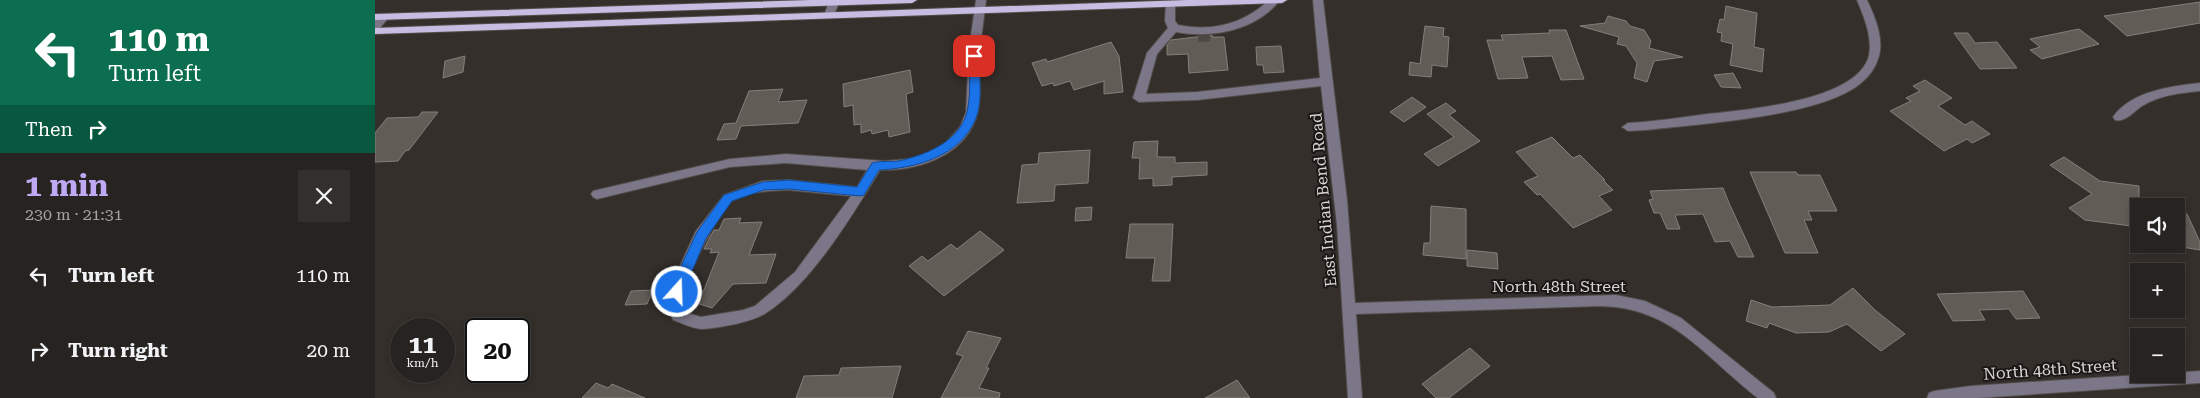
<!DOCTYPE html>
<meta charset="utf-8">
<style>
:root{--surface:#272320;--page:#332f2d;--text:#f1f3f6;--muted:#a4a4a5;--line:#43403e;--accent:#bfa9f4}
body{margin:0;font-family:"Roboto Serif",serif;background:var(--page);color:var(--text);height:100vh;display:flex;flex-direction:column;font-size:19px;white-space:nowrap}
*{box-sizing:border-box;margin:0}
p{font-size:16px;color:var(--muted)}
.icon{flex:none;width:28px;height:28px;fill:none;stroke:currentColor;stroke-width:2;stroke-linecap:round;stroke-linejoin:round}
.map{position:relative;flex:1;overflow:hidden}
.sheet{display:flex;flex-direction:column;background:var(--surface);width:375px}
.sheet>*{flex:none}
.guide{background:#0b6e4f;color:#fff;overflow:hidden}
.buttons{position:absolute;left:1755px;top:198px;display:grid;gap:10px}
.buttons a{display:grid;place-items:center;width:55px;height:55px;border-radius:0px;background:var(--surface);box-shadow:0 2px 8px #0003,0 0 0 1px var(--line);font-size:25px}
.speed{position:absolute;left:15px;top:318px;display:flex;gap:10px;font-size:25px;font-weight:700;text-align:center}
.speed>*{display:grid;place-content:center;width:65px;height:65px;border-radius:50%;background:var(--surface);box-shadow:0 2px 8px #0003,0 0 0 1px var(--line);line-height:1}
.speed small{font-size:12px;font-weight:400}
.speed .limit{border:2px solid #111;border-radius:8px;background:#fff;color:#111}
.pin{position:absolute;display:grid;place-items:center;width:42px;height:42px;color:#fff;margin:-21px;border-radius:10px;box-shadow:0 2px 8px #0006}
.me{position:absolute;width:55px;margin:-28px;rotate:20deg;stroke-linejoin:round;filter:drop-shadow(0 0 4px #0008)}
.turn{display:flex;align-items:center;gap:18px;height:105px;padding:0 25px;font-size:22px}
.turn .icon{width:65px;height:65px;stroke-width:2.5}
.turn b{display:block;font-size:35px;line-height:42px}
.then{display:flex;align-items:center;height:48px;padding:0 25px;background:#0003;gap:10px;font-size:19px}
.round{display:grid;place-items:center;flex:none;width:52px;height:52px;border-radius:0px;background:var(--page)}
.overview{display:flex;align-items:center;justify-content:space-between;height:85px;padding:0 25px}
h1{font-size:30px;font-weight:700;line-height:38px;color:var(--accent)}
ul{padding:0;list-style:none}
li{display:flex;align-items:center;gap:15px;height:75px;padding:0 25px}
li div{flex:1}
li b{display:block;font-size:19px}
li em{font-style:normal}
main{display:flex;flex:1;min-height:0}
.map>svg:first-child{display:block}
.building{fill:#625c57;stroke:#857f7a}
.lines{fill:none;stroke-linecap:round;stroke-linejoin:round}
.minor-tunnel{stroke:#4d4844;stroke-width:12;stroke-dasharray:12 6;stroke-linecap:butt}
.minor-casing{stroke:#524d49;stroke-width:2}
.major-casing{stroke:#524d49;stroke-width:2}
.minor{fill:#7b7789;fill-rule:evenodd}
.major{fill:#c7bde3;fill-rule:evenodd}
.route{fill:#1a73e8;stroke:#114b97}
.labels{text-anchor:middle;stroke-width:4;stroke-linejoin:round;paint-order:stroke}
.street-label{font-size:16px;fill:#d9d6d3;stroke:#1a1716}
</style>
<main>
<section class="sheet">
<div class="guide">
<div class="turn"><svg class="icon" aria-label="left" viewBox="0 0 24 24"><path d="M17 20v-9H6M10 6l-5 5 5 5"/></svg><div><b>110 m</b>Turn left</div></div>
<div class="then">Then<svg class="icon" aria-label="right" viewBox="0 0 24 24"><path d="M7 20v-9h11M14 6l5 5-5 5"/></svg></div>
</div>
<div class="overview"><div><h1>1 min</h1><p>230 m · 21:31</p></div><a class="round"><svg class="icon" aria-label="close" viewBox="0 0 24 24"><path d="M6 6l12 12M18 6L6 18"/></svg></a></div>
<ul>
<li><svg class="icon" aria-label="left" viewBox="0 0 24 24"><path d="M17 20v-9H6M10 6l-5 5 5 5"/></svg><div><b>Turn left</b></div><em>110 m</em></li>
<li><svg class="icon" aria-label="right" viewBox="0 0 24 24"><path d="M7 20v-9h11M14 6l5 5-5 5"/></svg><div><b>Turn right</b></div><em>20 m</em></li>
</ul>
</section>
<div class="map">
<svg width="1825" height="398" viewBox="0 0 1825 398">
<rect width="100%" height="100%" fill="#342f2b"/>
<path class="building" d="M1825,2V23L1752,36L1729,16Z
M1351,6L1382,13L1379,47L1389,49L1387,72L1355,65L1358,44L1346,41L1347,33L1342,32L1345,19L1349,20Z
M1233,16L1251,21L1255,26L1269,30L1276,41L1274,48L1308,57L1279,61L1272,82L1259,78L1262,63L1251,46L1242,44L1244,37L1205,26L1230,23Z
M1050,26L1069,28L1068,36L1074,37L1072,67L1057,65L1056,77L1034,75L1035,62L1045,64Z
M1704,29L1724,44L1667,59L1655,50L1665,47L1655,39Z
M1174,30H1191L1209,79L1186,80L1177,56L1147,57L1153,78L1123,79L1112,40H1128L1126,35L1175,33Z
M1579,33H1593L1600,43L1622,42L1642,68L1605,69Z
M837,35V37H849L853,70L814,73L813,54L792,55V45L796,40Z
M736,42L744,56L748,92L729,94V81L699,90L695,81L679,86L678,83L667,86L657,63L671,59L672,62Z
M906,46L909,72L889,73L888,65H882L881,47Z
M90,56L88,72L68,78L70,61Z
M535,70L538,92L531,94L535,132L514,137L513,130L497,134L496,130L486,133V124L479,125L478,105L469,107L468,84Z
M1358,73L1366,88L1346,87L1339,75Z
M1550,80L1577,98L1563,106L1590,125L1597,121L1615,134L1597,143L1592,139L1569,151L1515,111L1536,101L1531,98L1545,91L1538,86Z
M408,89L403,102L432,100L423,123L366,126L361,139L342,140L349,124L361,123L374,91Z
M1037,97L1051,107L1029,122L1015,112Z
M1071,103L1081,111L1074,115L1105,141L1063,166L1049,154L1079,137L1052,114Z
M47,112H63L34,150L30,151L23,161L0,162V133L12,118L43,117Z
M1177,137L1198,158L1205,155L1230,180H1228L1238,190L1224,196L1237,210L1198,228L1165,194L1162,195L1149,182L1163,176L1141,152Z
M783,141L782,157H800V163L832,162V175L797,177V185L778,186V178L764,179L765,158H757L759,142Z
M715,150L713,183L680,185L679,201L642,203L647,165L663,164L664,153Z
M1689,157L1725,181L1764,186V227L1710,220L1694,208L1717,194L1675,165Z
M1375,172H1421L1423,175H1445L1462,211H1433L1437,220H1429L1443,253H1410Z
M1348,188L1354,203L1379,257H1363L1355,241L1340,242L1328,214L1300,215L1305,229H1292L1285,213H1279L1274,200L1278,199L1275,191Z
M1056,206L1091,209V259L1048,255L1049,243H1055Z
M717,207L716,220L700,221L701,208Z
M1801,212L1812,214L1825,242V250L1801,246Z
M366,218L364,223L387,222L374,255L401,254L391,283L358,284L337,308L318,302L329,290L344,252L335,253L337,249H329L336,235L339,230H344L349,219Z
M755,224H798L795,281H777L780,258H751Z
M605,231L629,250L569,296L534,266L547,256L553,261L576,244L582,249Z
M1092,250L1122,253L1123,269L1092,266Z
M1478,288L1500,310L1530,334L1506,351L1472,324L1454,332L1421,333L1394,323L1392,328L1371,321L1376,300L1397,307L1455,305Z
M278,290L272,304L250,305L256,291Z
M1648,291L1665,318L1641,319L1634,309L1604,310L1610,320L1578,321L1562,294Z
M593,331L626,338L611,368H614L604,388L625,393L624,398H566L588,356L581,354Z
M1095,348L1115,366L1074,398H1061L1047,384Z
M526,366L517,398H421L429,376L464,375L466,368Z
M862,380L875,398H830Z
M221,383L233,388L237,384L270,398H207Z"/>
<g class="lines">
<path class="minor-tunnel" d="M823,36L837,35"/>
<defs>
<path id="minor" d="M455,0H465L459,15L454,18L449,15Z
M601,0H611C609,18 606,36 605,54C603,73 607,93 603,111C593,155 544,171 505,170C476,217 437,283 391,313C377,322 344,328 327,329C319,329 307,323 298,320L292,304L299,279L321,231L349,195L388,181L414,180L482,187L492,170L411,163L355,167L222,199L218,197L216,194L218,191L355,159L411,154L510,161L534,159L551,154L570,144L585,127L591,112L594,49ZM414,190L476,196L420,272L380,306L368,310L326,317L309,312C308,309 306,307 306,305C305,287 343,212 357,201C370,192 399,190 414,190Z
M894,0H905C882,30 838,39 801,32L782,54L771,94L822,92L945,78L938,0H948L972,200L980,303L1241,295L1270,301L1306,318L1399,393L1401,398H1383C1329,357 1299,307 1224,306L981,314L987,398H973L962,225L946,86L822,100L764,102L758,98L772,53L793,28L790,21L791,2L795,1L800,4V21L803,25C837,32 869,24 894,0Z
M1482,0H1492C1500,17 1510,40 1503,59C1499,72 1488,83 1476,90C1431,117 1325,124 1271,130L1253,131L1247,127L1253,123C1277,122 1301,118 1325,115C1366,110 1476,103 1493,59C1499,40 1489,17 1482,0Z
M9,14L14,17L4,29L0,30V20Z
M1825,83V91C1805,93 1785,95 1767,106C1759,111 1750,123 1740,120L1738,117C1756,91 1797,86 1825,83Z
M1825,371V383L1603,398H1552L1554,393L1559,391L1596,386Z"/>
<path id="major" d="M435,0H542L537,3L0,20V14Z
M812,0H912L907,3L0,34V28Z"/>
</defs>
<use href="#minor" class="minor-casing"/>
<use href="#major" class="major-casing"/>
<use href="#minor" class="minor"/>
<use href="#major" class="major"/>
</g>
<path class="route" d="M599,53L604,56C604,75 608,100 601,118C586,156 542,168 504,170L489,195L485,196L414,189L389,190L357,201L331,238L307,295H298L296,292L300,279L322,232L349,195L388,182L414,180L482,187L497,163C507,160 518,163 528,160C556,153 588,139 593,107C596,91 594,73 594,56Z"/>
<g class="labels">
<g class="street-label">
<text transform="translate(948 200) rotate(-95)" y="6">East Indian Bend Road</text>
<text x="1184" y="292">North 48th Street</text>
<text transform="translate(1675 369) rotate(-4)" y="6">North 48th Street</text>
</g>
</g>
</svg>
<div class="buttons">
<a><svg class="icon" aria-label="sound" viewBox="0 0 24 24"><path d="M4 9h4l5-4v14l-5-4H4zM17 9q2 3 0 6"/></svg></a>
<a>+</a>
<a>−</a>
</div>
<div class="speed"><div>11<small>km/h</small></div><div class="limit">20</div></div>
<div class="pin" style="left:599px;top:56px;background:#d93025"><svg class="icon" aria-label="arrive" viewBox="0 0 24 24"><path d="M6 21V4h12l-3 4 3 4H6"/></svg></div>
<svg class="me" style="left:302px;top:292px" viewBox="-20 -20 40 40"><circle r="17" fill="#1a73e8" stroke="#fff" stroke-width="3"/><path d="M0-11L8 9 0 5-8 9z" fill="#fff"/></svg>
</div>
</main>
